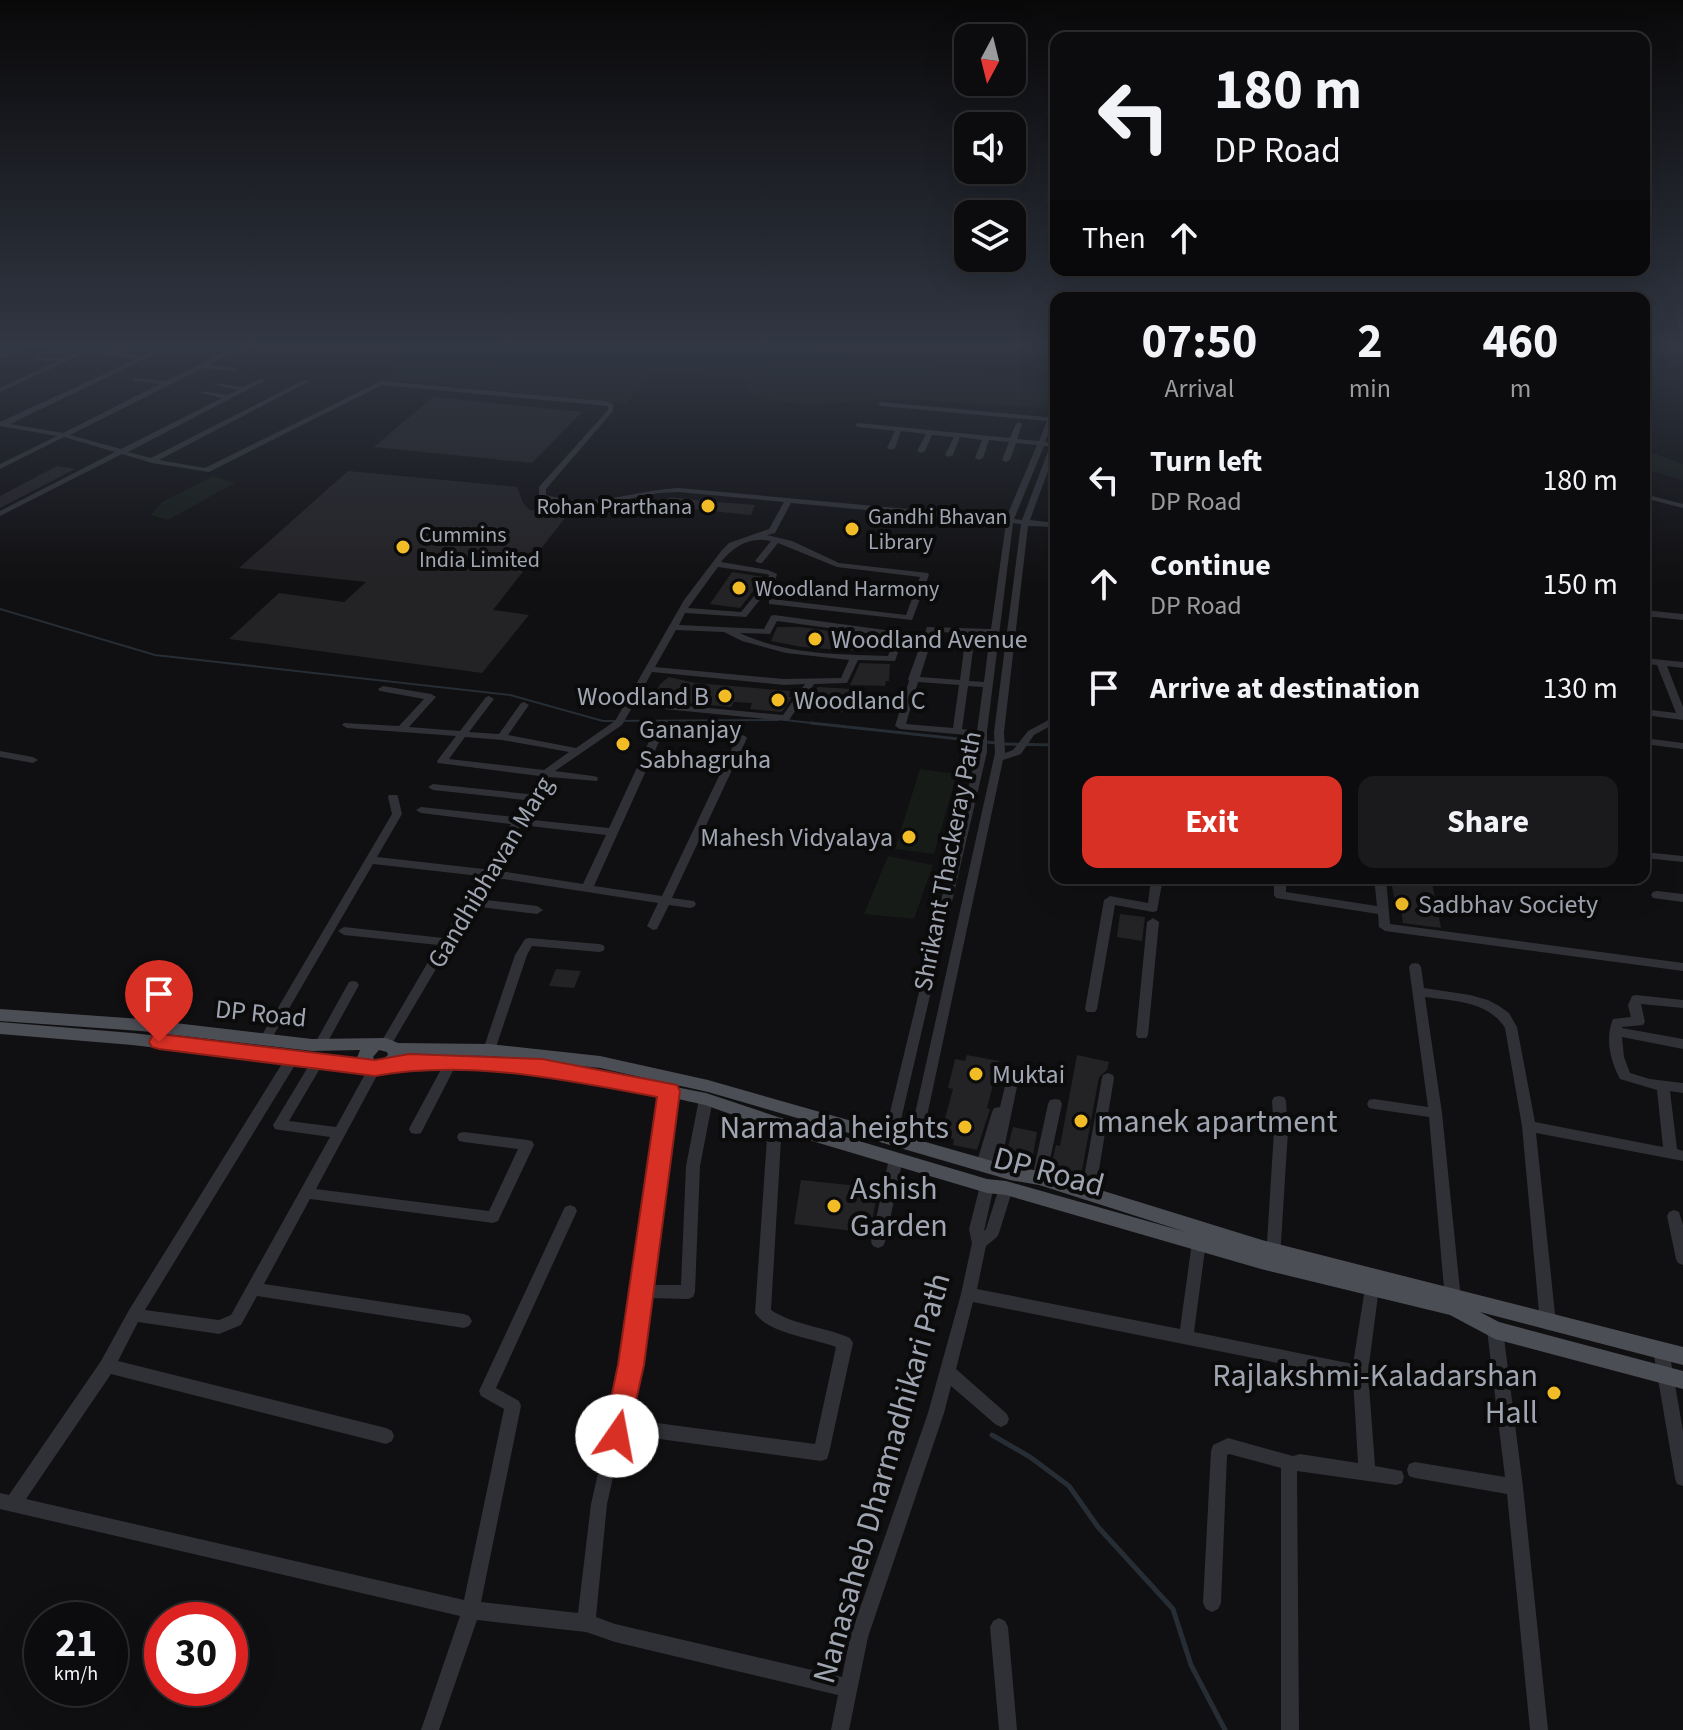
<!DOCTYPE html>
<style>
:root{--surface:#0c0b0d;--page:#1a191b;--text:#f1f3f6;--muted:#9a9b9d;--line:#2c2b2e;--accent:#d93025}
body{margin:0;font-family:"Source Sans 3",sans-serif;background:var(--page);color:var(--text);height:100vh;display:flex;flex-direction:column;font-size:30px;white-space:nowrap}
*{box-sizing:border-box;margin:0}
p{font-size:26px;color:var(--muted)}
.icon{flex:none;width:44px;height:44px;fill:none;stroke:currentColor;stroke-width:2;stroke-linecap:round;stroke-linejoin:round}
.map{position:relative;flex:1;overflow:hidden}
.panel{position:absolute;left:1050px;top:292px;width:600px;height:592px;display:flex;flex-direction:column;background:var(--surface);border-radius:16px;box-shadow:0 8px 32px #0002,0 0 0 2px var(--line)}
.panel>*{flex:none}
.banner{position:absolute;left:1050px;top:32px;width:600px;height:244px;border-radius:16px;box-shadow:0 8px 32px #0002,0 0 0 2px var(--line);background:#0c0b0d;color:var(--text);overflow:hidden}
.needle{width:52px;rotate:187deg}
.controls{position:absolute;left:954px;top:24px;display:grid;gap:16px}
.controls a{display:grid;place-items:center;width:72px;height:72px;border-radius:16px;background:var(--surface);box-shadow:0 8px 32px #0002,0 0 0 2px var(--line);font-size:40px}
.speed{position:absolute;left:24px;top:1602px;display:flex;gap:16px;font-size:40px;font-weight:700;text-align:center}
.speed>*{display:grid;place-content:center;width:104px;height:104px;border-radius:50%;background:var(--surface);box-shadow:0 8px 32px #0002,0 0 0 2px var(--line);line-height:1}
.speed small{font-size:20px;font-weight:400}
.speed .limit{border:12px solid #d22;background:#fff;color:#111}
.pin{position:absolute;display:grid;place-items:center;width:68px;height:68px;color:#fff;margin:-82px -34px;border-radius:50% 50% 50% 0;rotate:-45deg;box-shadow:0 0 8px #0007}
.pin .icon{rotate:45deg}
.me{position:absolute;width:88px;margin:-44px;rotate:12deg;stroke-linejoin:round;filter:drop-shadow(0 0 6px #0008)}
.turn{display:flex;align-items:center;gap:28px;height:168px;padding:0 32px;font-size:36px}
.turn .icon{width:104px;height:104px;stroke-width:2.5}
.turn b{display:block;font-size:56px;line-height:68px}
.then{display:flex;align-items:center;height:76px;padding:0 32px;background:#0003;gap:16px;font-size:30px}
.eta{display:flex;justify-content:space-evenly;align-items:center;height:136px;text-align:center}
.eta b{font-size:48px;font-weight:700;line-height:56px}
.cta{display:flex;gap:16px;margin-top:auto;padding:16px 32px}
.cta a{flex:1;height:92px;border-radius:16px;background:var(--accent);color:#fff;font-size:32px;font-weight:700;line-height:92px;text-align:center}
.cta a+a{background:var(--page);color:var(--text)}
ul{padding:0;list-style:none}
li{display:flex;align-items:center;gap:24px;height:104px;padding:0 32px}
li div{flex:1}
li b{display:block;font-size:30px}
li em{font-style:normal}
.map>svg:first-child{display:block}
.green{fill:#161b17}
.lines{fill:none;stroke-linecap:round;stroke-linejoin:round}
.stream-far2{stroke:#262d34;stroke-width:2}
.stream-far1{stroke:#262d34;stroke-width:3}
.stream{stroke:#262d34;stroke-width:5}
.building{fill:#232225}
.minor{fill:#303136;fill-rule:evenodd}
.major{fill:#4c4e55;fill-rule:evenodd}
.route{fill:#d93025;stroke:#8d1f18;stroke-width:2}
.poi-dot{fill:#f2bc26;stroke:#0b0b0c;stroke-width:3}
.labels{text-anchor:middle;stroke-width:8;stroke-linejoin:round;paint-order:stroke}
.far-poi-label{font-size:22px;fill:#a0a5b2;stroke:#0b0b0c;text-anchor:start}
.poi-label{font-size:26px;fill:#a0a5b2;stroke:#0b0b0c;text-anchor:start}
.street-label{font-size:26px;fill:#a0a5b2;stroke:#0b0b0c}
.near-poi-label{font-size:32px;fill:#a0a5b2;stroke:#0b0b0c;text-anchor:start}
.near-street-label{font-size:32px;fill:#a0a5b2;stroke:#0b0b0c}
</style>
<div class="map">
<svg width="1683" height="1730" viewBox="0 0 1683 1730">
<rect width="100%" height="100%" fill="#100f11"/>
<path class="green" d="M403,344H780L1056,385V407C1004,408 953,400 901,399C845,398 802,414 747,392L746,380L653,371L627,404L388,379Z
M1644,450L1683,464V480L1644,469Z
M213,476L235,483L168,520L151,515L162,502Z
M920,769L957,774L934,854L895,849Z
M888,856L933,865L914,919L864,914Z"/>
<g class="lines">
<path class="stream-far2" d="M0,609L155,655L510,695L603,721L778,720
M785,720L829,725"/>
<path class="stream-far1" d="M811,723L996,743
M1004,744L1056,745"/>
<path class="stream" d="M992,1435L1030,1457L1069,1486L1098,1527L1173,1609L1191,1665L1225,1730"/>
</g>
<path class="building" d="M433,397L582,412L532,463L374,447Z
M57,466L75,469L0,508V496Z
M348,471L517,487L523,503L530,510L555,513L565,518L493,610L529,615L482,673L229,639L279,593L344,602L366,582L239,568Z
M670,497L704,501L755,505L751,515L661,506Z
M732,572L764,577L740,608L710,604Z
M777,627H800L860,635L856,651L802,647L771,641Z
M860,663L890,664L889,681H886L885,686L850,685Z
M669,677L695,683L790,691L789,697H792L782,712L750,709L752,703L734,702L731,707L655,700L653,698L660,684Z
M818,687L853,689L847,707L842,712L809,709L813,692Z
M1398,878H1431L1441,928L1403,923L1401,908H1396L1391,880L1399,881Z
M1120,914L1145,917L1142,941L1117,937Z
M556,969L581,971L574,988L549,986Z
M967,1055L999,1061L987,1108L990,1109L977,1150L953,1145L954,1139L944,1137L946,1130L942,1129L953,1089L948,1088L955,1059L965,1061Z
M1077,1055L1109,1062L1107,1070L1099,1077L1080,1181L1050,1171L1056,1145L1060,1146Z
M1013,1127L1037,1132L1031,1167L1008,1162L1010,1155L1006,1154Z
M801,1180L878,1188L870,1233L794,1224Z"/>
<g class="lines">
<path class="minor" d="M0,344L89,348L143,356L167,344H176L10,424L63,433L160,384L135,381L133,380V378L166,381L240,344H248L209,365L235,368L238,370L237,371L203,368L70,435L121,449L222,398L201,393V391L228,395L238,390L215,385V383L243,387L260,379H264V381L128,452L151,458L304,380H308V382L159,460L205,468L381,381L604,401L613,404V411L546,489V495C596,509 629,491 678,488L1006,518L1037,445L1016,443L1010,460L1006,462L1002,460L1009,442L989,440L983,458L979,460L975,458L982,440L960,437L953,455L949,457L945,455L954,437L932,435L925,451L921,453L917,451L926,434L901,431L895,448L891,450L887,448L895,431L858,427L855,425L858,423L1010,438L1016,424L1019,422L1022,424L1017,439L1039,441L1047,421L881,406L878,404L881,402L1056,418V422L1053,423L1045,442L1051,443L1053,437H1056V449L1030,520L1056,523V527L1028,526L1004,732L1005,753L1013,750L1028,731L1056,716V723L1034,735L1021,754L1003,760L920,1149L915,1150L910,1149L908,1145L995,753L994,732L1021,524L1013,523L987,731V752L896,1141L891,1142L886,1141L884,1137L977,752V736L900,729L895,726L909,681L908,679L927,627L991,629L1006,523L791,503L775,533L767,535L792,541L839,563L928,573L929,575L912,620L769,604V600L772,599L906,615L920,577L837,567L778,543L762,563H759L755,561L771,541C750,536 734,546 721,562L768,570L777,574L775,581L746,617L685,613L679,625L764,629L771,616L774,615L900,632L904,635L895,661L858,660L847,683L814,684L789,720L786,721L633,706L622,725L555,771L593,776L597,777L598,779L597,781L549,777L524,819L609,828L658,722L660,720H666L668,722L594,886L662,896L737,738L742,735L745,736L747,738L672,898L694,901L696,904L694,907L690,908L669,905L657,929L653,930L647,926L658,903L490,877L477,899L537,906L543,910L537,914L473,906L390,1047H382L380,1044L438,945L344,935L338,931L344,927L443,938L480,876L373,864L269,1043H261L259,1040L392,814L388,797L389,795H397L398,797L402,814L377,857L484,869L511,824L421,813L416,810L421,807L514,817L525,800L433,790L428,787L433,784L528,794L539,776L438,763L437,761L456,736L347,728L342,725L344,723L399,726L424,699L380,691L378,689L383,686L431,694L436,697L409,727L460,731L486,697L489,696L494,699L469,732L499,734L521,703L524,702L529,705L508,735L576,748L615,721L684,600L722,550L729,543L769,529L784,502L678,492L659,493L596,505L562,504L539,498V487L608,410V406L382,385L209,472L152,463L122,454L0,516V511L115,452L64,437L0,469V464L57,436L0,426V422L137,359L87,352L0,392V388L58,361L37,360L34,358L35,357L65,358L80,351L25,348L0,359V355L17,348L0,347ZM1044,446H1050L1022,520L1014,519ZM718,567L766,574L769,575L768,579L741,612L688,608ZM777,621L895,637L888,656C839,654 786,655 740,633L770,634ZM676,630L724,632L742,641L786,653L849,660L841,678L784,679L655,667ZM934,632L966,633L960,680L920,677ZM975,634H990L984,682L969,681ZM652,672L784,685L805,684L783,715L636,701ZM918,682L959,685L953,728L906,724ZM968,686L983,687L977,731L962,729ZM465,737L502,740L569,752L544,770L449,759ZM521,825L606,835L583,884L494,870Z
M1644,494L1683,504V508L1644,498Z
M1048,498H1056V502H1048Z
M1644,610L1683,614V620L1644,616Z
M1644,658L1683,662V668L1667,666L1683,707V720L1644,715V709L1676,713L1657,665L1644,664Z
M1644,738L1683,743V749L1644,744Z
M0,751L33,757L38,760L33,763L0,757Z
M1644,852L1683,856V862L1644,858Z
M1151,878H1163L1157,911L1153,912L1115,905L1097,1009L1095,1012H1087L1085,1009L1104,900L1110,896L1148,903Z
M1274,878H1286V892L1377,906L1374,878H1386L1390,924L1683,963V971L1385,931L1379,927L1378,914L1276,898L1274,895Z
M1657,891L1683,894V902L1653,898L1651,895L1653,892Z
M1153,918L1159,922L1148,1035L1146,1038H1138L1136,1035L1147,922Z
M529,938L599,944L603,945L605,948L603,951L599,952L532,946L527,955L495,1050L493,1053L489,1055L485,1053L483,1050L515,955L525,939Z
M1415,963L1419,964L1421,967L1424,988L1470,995L1488,1000L1499,1006L1509,1013L1517,1027L1535,1122L1663,1147L1657,1090L1620,1079C1610,1060 1605,1038 1613,1019L1631,1017L1628,1005L1632,996L1636,995L1683,1000V1008L1641,1004L1645,1022L1643,1025L1622,1027V1028L1683,1039V1049L1622,1037L1624,1057L1630,1073L1650,1079L1683,1083V1093L1670,1091L1677,1149L1683,1151V1161L1536,1133L1556,1323L1553,1328L1548,1330L1543,1328L1540,1323L1522,1126L1505,1028C1488,1001 1454,1001 1425,997L1442,1113L1461,1300L1458,1305L1453,1307L1448,1305L1445,1300L1429,1117L1374,1109L1369,1108L1367,1104L1369,1100L1374,1099L1428,1107L1409,967L1411,964Z
M353,981L357,982L359,985L326,1045L324,1048H316L314,1045L349,982Z
M293,1052L298,1054L299,1057L298,1060L145,1310L219,1320L231,1315L330,1137L280,1130L275,1129L273,1125L314,1057L319,1055L324,1057L325,1060L289,1121L336,1127L370,1065L375,1063L380,1065L381,1068L316,1189L489,1211L518,1149L464,1142L459,1141L457,1137L459,1133L464,1132L527,1140L532,1141L534,1145L498,1221L493,1223L310,1199L264,1284L464,1314L469,1316L472,1321L469,1326L464,1328L257,1296L241,1325L219,1334L138,1322L118,1361L386,1428L392,1431L394,1436L392,1441L386,1444L111,1374L26,1499L464,1600L504,1409L481,1396L479,1391L563,1211L565,1207L570,1205L575,1207L577,1211L496,1388L519,1401L521,1406L481,1602L578,1613L591,1504L623,1365L665,1083L667,1080L672,1078L677,1080L679,1083L650,1285H681L686,1166L699,1099L701,1095L706,1094L711,1095L713,1099L700,1166L695,1292L693,1297L688,1299L648,1298L639,1365L627,1419L815,1444L836,1347C813,1338 769,1334 755,1313L768,1123L770,1119L775,1118L780,1119L782,1123L771,1310C794,1325 825,1327 850,1338L853,1343L829,1453L827,1459L821,1461L623,1434L607,1504L596,1617L615,1624L842,1677L850,1637L928,1413L961,1294L972,1243L969,1229L980,1186L982,1182L987,1180L992,1182L994,1186L984,1231L986,1229L999,1188L1001,1184L1006,1182L1011,1184L1013,1188L999,1233L997,1237L986,1246L977,1289L1180,1329L1192,1242L1194,1238L1199,1236L1204,1238L1206,1242L1194,1332L1353,1364L1365,1288L1367,1283L1372,1282L1377,1283L1379,1288L1368,1372L1375,1466L1402,1471L1404,1477L1402,1483L1396,1485L1297,1471L1299,1730H1281V1468L1229,1454L1227,1455L1221,1603L1218,1609L1212,1612L1206,1609L1203,1603L1211,1451L1213,1445L1228,1438L1293,1456L1300,1454L1358,1463L1353,1378L973,1302L956,1369L1007,1414L1009,1419L1007,1424L1001,1427L995,1424L951,1386L944,1413L868,1637L849,1730H831L838,1695L615,1642L586,1632L477,1620L439,1730H421L460,1616L0,1509V1493L9,1495L101,1361L129,1310L288,1054Z
M451,1058L456,1060L457,1063L421,1133L416,1134L411,1133L409,1129L411,1125L446,1060Z
M1108,1073L1113,1075L1114,1078L1095,1194L1093,1198L1088,1200L1083,1198L1081,1194L1102,1078L1103,1075Z
M1012,1077L1017,1079L1018,1082L1000,1168L998,1172L993,1174L988,1172L987,1169L983,1171L978,1169L976,1165L992,1112L994,1108L1000,1107L1006,1082L1007,1079Z
M1279,1096L1284,1097L1286,1101L1288,1131L1280,1258L1278,1262L1273,1264L1268,1262L1266,1258L1274,1131L1272,1101L1274,1097Z
M1055,1099L1060,1100L1062,1104L1046,1178L1044,1182L1039,1184L1034,1182L1032,1178L1048,1104L1050,1100Z
M896,1154L901,1155L903,1159L885,1242L883,1246L878,1248L873,1246L871,1242L889,1159L891,1155Z
M1674,1210L1679,1212L1683,1225V1265L1678,1263L1676,1259L1667,1216L1669,1212Z
M1495,1323L1500,1325L1503,1330L1523,1487L1548,1730H1530L1507,1494L1415,1478L1409,1476L1407,1470L1409,1464L1415,1462L1505,1477L1487,1330L1490,1325Z
M1661,1343L1666,1345L1669,1350L1683,1431V1486L1677,1484L1675,1478L1653,1350L1656,1345Z
M999,1618L1005,1621L1008,1627L1017,1730H999L990,1627L993,1621Z"/>
<path class="major" d="M0,1009L141,1019L312,1039L386,1038L398,1043L489,1044L600,1056L708,1080L1010,1166L1039,1171L1262,1240L1683,1347V1365L1480,1312L1499,1322L1683,1371V1389L1495,1339L1450,1315L1261,1269L1006,1195L987,1193L775,1130L705,1105L669,1097L542,1073L394,1068L378,1074L132,1045L0,1034V1022L132,1033L357,1058L360,1050L312,1051L141,1031L0,1021ZM379,1050L387,1052L388,1055L380,1061H375L373,1057ZM404,1055L489,1056L530,1060L404,1056ZM554,1063L600,1068L708,1092L1010,1180L1039,1185L1186,1232L1006,1181L987,1179L778,1117L706,1093Z"/>
</g>
<linearGradient id="sky" x2="0" y2="1"><stop stop-color="#090809"/><stop offset="0.59" stop-color="#313743"/><stop offset="1" stop-color="#313743" stop-opacity="0"/></linearGradient>
<rect width="1683" height="586" fill="url(#sky)"/>
<path class="route" d="M159,1034L375,1060L409,1054L542,1059L677,1085L680,1091L644,1365L626,1445L617,1449L607,1445L603,1436L618,1365L657,1097C566,1080 468,1059 375,1076L159,1049L152,1047L149,1042L152,1036Z"/>
<g class="poi-dot">
<circle cx="708" cy="506" r="8"/>
<circle cx="852" cy="529" r="8"/>
<circle cx="403" cy="547" r="8"/>
<circle cx="739" cy="588" r="8"/>
<circle cx="815" cy="639" r="8"/>
<circle cx="725" cy="696" r="8"/>
<circle cx="778" cy="700" r="8"/>
<circle cx="623" cy="744" r="8"/>
<circle cx="909" cy="837" r="8"/>
<circle cx="1402" cy="904" r="8"/>
<circle cx="976" cy="1074" r="8"/>
<circle cx="1081" cy="1121" r="8"/>
<circle cx="965" cy="1127" r="8"/>
<circle cx="834" cy="1206" r="8"/>
<circle cx="1554" cy="1393" r="8"/>
</g>
<g class="labels">
<g class="far-poi-label">
<text x="692" y="514" text-anchor="end">Rohan Prarthana</text>
<text x="868" y="524">Gandhi Bhavan<tspan x="868" dy="25">Library</tspan></text>
<text x="419" y="542">Cummins<tspan x="419" dy="25">India Limited</tspan></text>
<text x="755" y="596">Woodland Harmony</text>
</g>
<g class="poi-label">
<text x="831" y="648">Woodland Avenue</text>
<text x="709" y="705" text-anchor="end">Woodland B</text>
<text x="794" y="709">Woodland C</text>
<text x="639" y="738">Gananjay<tspan x="639" dy="30">Sabhagruha</tspan></text>
<text x="893" y="846" text-anchor="end">Mahesh Vidyalaya</text>
<text x="1418" y="913">Sadbhav Society</text>
<text x="992" y="1083">Muktai</text>
</g>
<g class="street-label">
<text transform="translate(947 861) rotate(-79)" y="9">Shrikant Thackeray Path</text>
<text transform="translate(490 872) rotate(-59)" y="9">Gandhibhavan Marg</text>
<text transform="translate(261 1013) rotate(6)" y="9">DP Road</text>
</g>
<g class="near-poi-label">
<text x="1097" y="1132">manek apartment</text>
<text x="949" y="1138" text-anchor="end">Narmada heights</text>
<text x="850" y="1199">Ashish<tspan x="850" dy="37">Garden</tspan></text>
<text x="1538" y="1386" text-anchor="end">Rajlakshmi-Kaladarshan<tspan x="1538" dy="37">Hall</tspan></text>
</g>
<g class="near-street-label">
<text transform="translate(1049 1171) rotate(15)" y="11">DP Road</text>
<text transform="translate(881 1478) rotate(-74)" y="11">Nanasaheb Dharmadhikari Path</text>
</g>
</g>
</svg>
<div class="controls">
<a><svg class="needle" viewBox="-14 -14 28 28"><path d="M0-13l5 13h-10z" fill="#e53935"/><path d="M0 13l5-13h-10z" fill="#9a9b9d"/></svg></a>
<a><svg class="icon" aria-label="sound" viewBox="0 0 24 24"><path d="M4 9h4l5-4v14l-5-4H4zM17 9q2 3 0 6"/></svg></a>
<a><svg class="icon" aria-label="layers" viewBox="0 0 24 24"><path d="M12 4l9 5-9 5-9-5zM3 14l9 5 9-5"/></svg></a>
</div>
<div class="speed"><div>21<small>km/h</small></div><div class="limit">30</div></div>
<div class="pin" style="left:159px;top:1042px;background:#d93025"><svg class="icon" aria-label="arrive" viewBox="0 0 24 24"><path d="M6 21V4h12l-3 4 3 4H6"/></svg></div>
<svg class="me" style="left:617px;top:1436px" viewBox="-20 -20 40 40"><circle r="19" fill="#fff"/><path d="M0-13L10 11 0 6-10 11z" fill="#d93025"/></svg>
<div class="banner">
<div class="turn"><svg class="icon" aria-label="left" viewBox="0 0 24 24"><path d="M17 20v-9H6M10 6l-5 5 5 5"/></svg><div><b>180 m</b>DP Road</div></div>
<div class="then">Then<svg class="icon" aria-label="ahead" viewBox="0 0 24 24"><path d="M12 20V5M6 11l6-6 6 6"/></svg></div>
</div>
<section class="panel">
<div class="eta">
<div><b>07:50</b><p>Arrival</p></div>
<div><b>2</b><p>min</p></div>
<div><b>460</b><p>m</p></div>
</div>
<ul>
<li><svg class="icon" aria-label="left" viewBox="0 0 24 24"><path d="M17 20v-9H6M10 6l-5 5 5 5"/></svg><div><b>Turn left</b><p>DP Road</p></div><em>180 m</em></li>
<li><svg class="icon" aria-label="ahead" viewBox="0 0 24 24"><path d="M12 20V5M6 11l6-6 6 6"/></svg><div><b>Continue</b><p>DP Road</p></div><em>150 m</em></li>
<li><svg class="icon" aria-label="arrive" viewBox="0 0 24 24"><path d="M6 21V4h12l-3 4 3 4H6"/></svg><div><b>Arrive at destination</b></div><em>130 m</em></li>
</ul>
<div class="cta"><a>Exit</a><a>Share</a></div>
</section>
</div>
